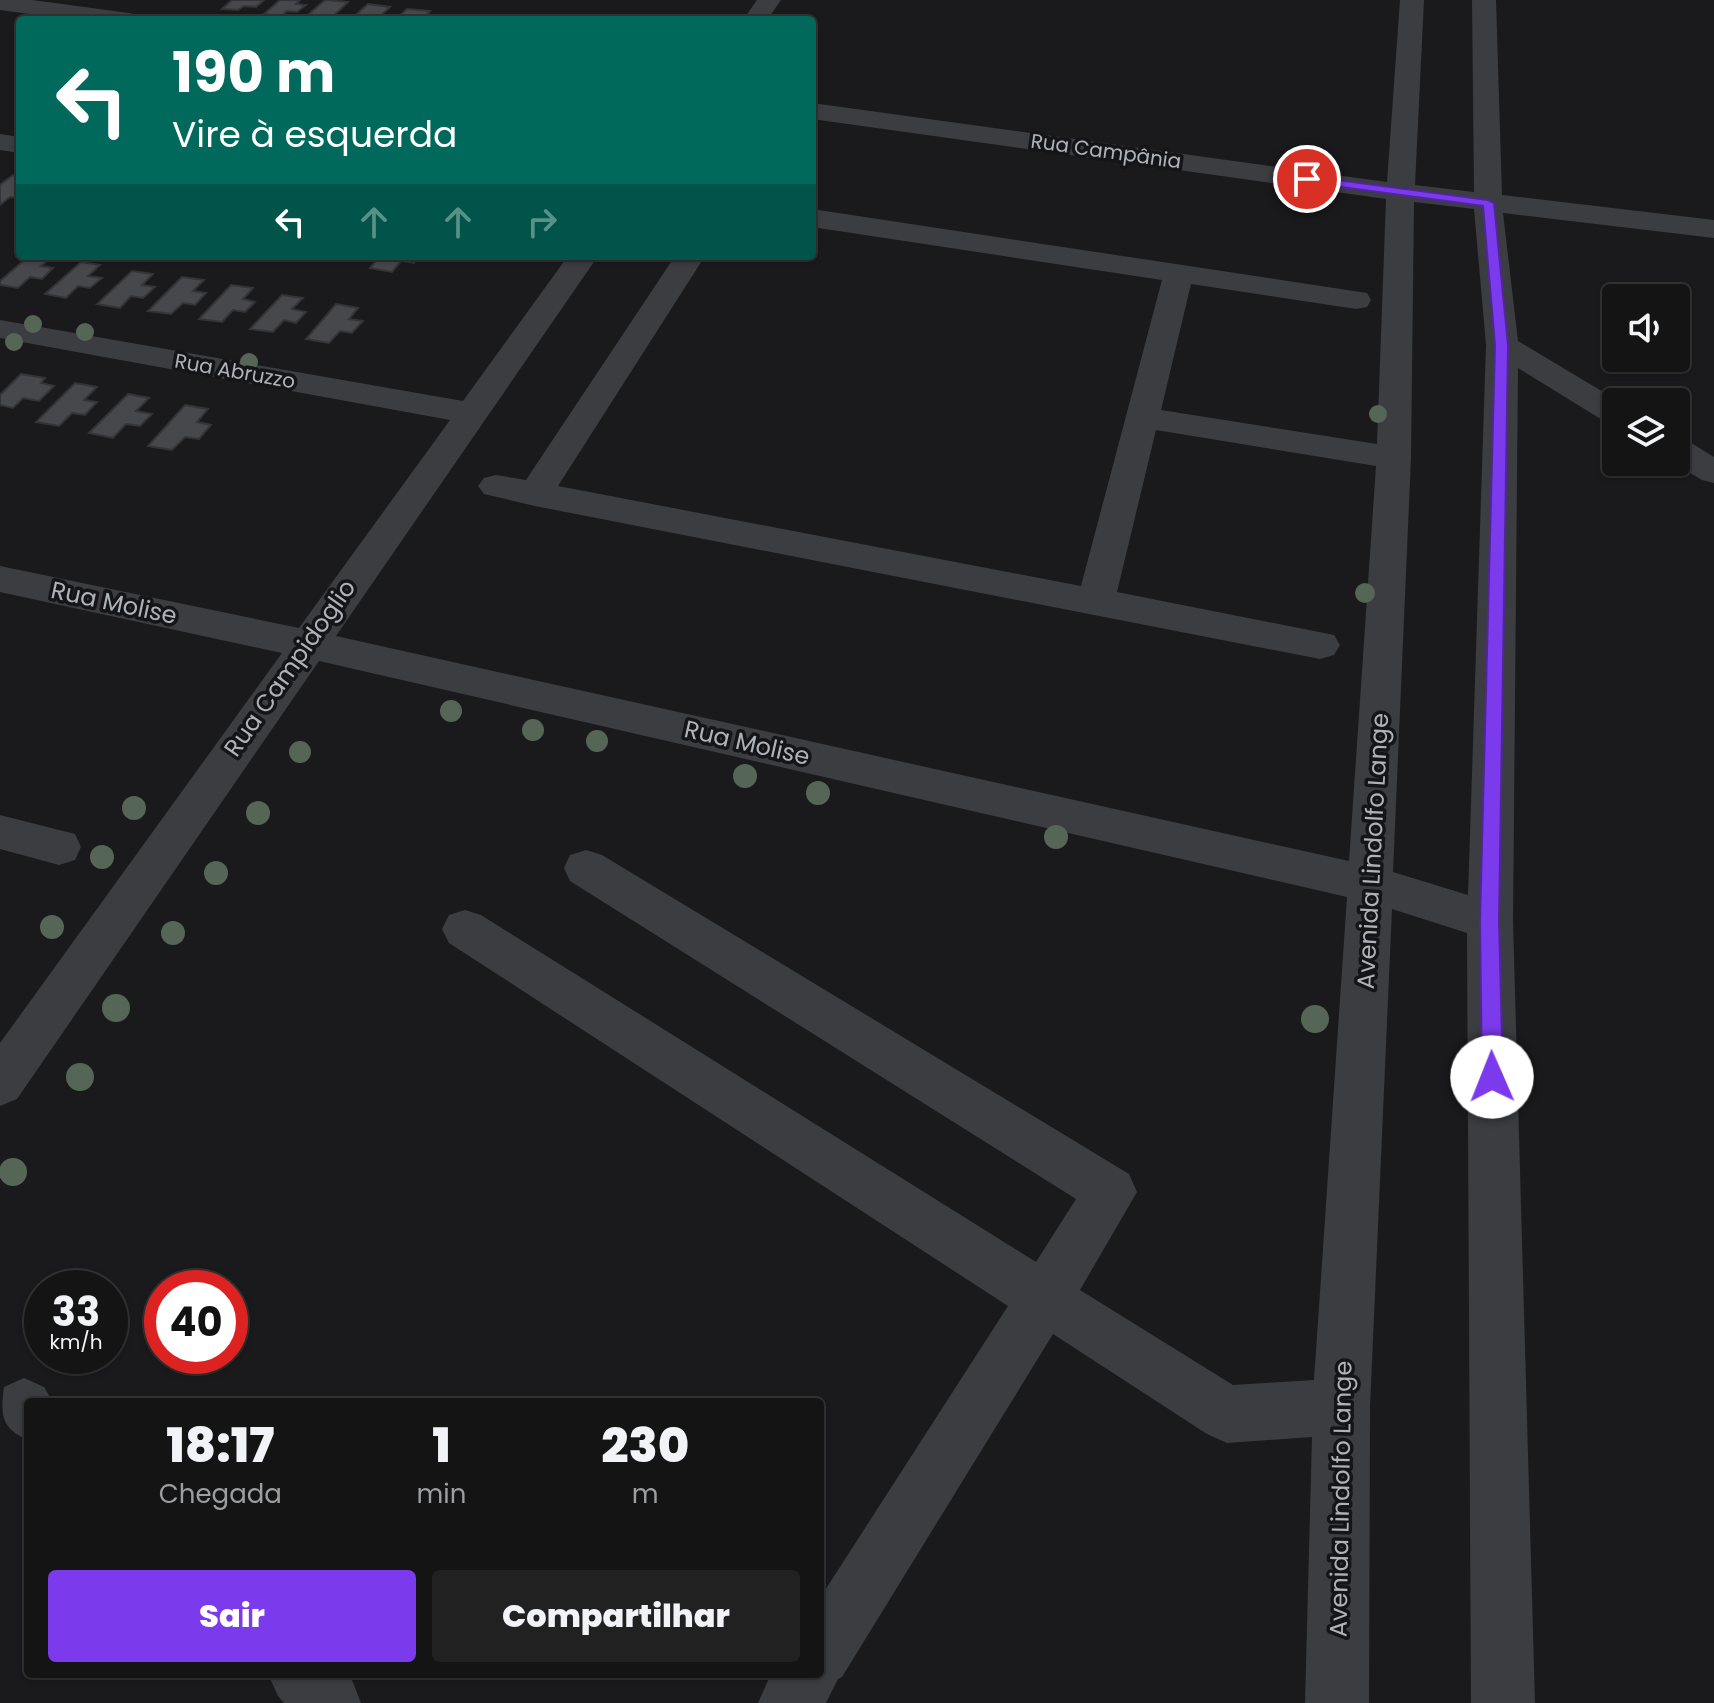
<!DOCTYPE html>
<html lang="pt">
<meta charset="utf-8">
<style>
:root{--surface:#141415;--page:#212122;--text:#f1f3f6;--muted:#9d9ea0;--line:#333334;--accent:#7c3aed}
body{margin:0;font-family:Poppins,sans-serif;background:var(--page);color:var(--text);height:100vh;display:flex;flex-direction:column;font-size:30px;white-space:nowrap}
*{box-sizing:border-box;margin:0}
p{font-size:26px;color:var(--muted)}
.icon{flex:none;width:44px;height:44px;fill:none;stroke:currentColor;stroke-width:2;stroke-linecap:round;stroke-linejoin:round}
.map{position:relative;flex:1;overflow:hidden}
.sheet{position:absolute;left:24px;top:1398px;width:800px;height:280px;display:flex;flex-direction:column;background:var(--surface);border-radius:8px;box-shadow:0 2px 6px #0004,0 0 0 2px var(--line)}
.sheet>*{flex:none}
.guide{position:absolute;left:16px;top:16px;width:800px;height:244px;border-radius:8px;box-shadow:0 2px 6px #0004,0 0 0 2px var(--line);background:#00695c;color:#fff;overflow:hidden}
.controls{position:absolute;left:1602px;top:284px;display:grid;gap:16px}
.controls a{display:grid;place-items:center;width:88px;height:88px;border-radius:8px;background:var(--surface);box-shadow:0 2px 6px #0004,0 0 0 2px var(--line);font-size:40px}
.speed{position:absolute;left:24px;top:1270px;display:flex;gap:16px;font-size:40px;font-weight:700;text-align:center}
.speed>*{display:grid;place-content:center;width:104px;height:104px;border-radius:50%;background:var(--surface);box-shadow:0 2px 6px #0004,0 0 0 2px var(--line);line-height:1}
.speed small{font-size:20px;font-weight:400}
.speed .limit{border:12px solid #d22;background:#fff;color:#111}
.pin{position:absolute;display:grid;place-items:center;width:68px;height:68px;color:#fff;margin:-34px;border:4px solid #fff;border-radius:50%;box-shadow:0 2px 8px #0007}
.me{position:absolute;width:88px;margin:-44px;rotate:359deg;stroke-linejoin:round;filter:drop-shadow(0 0 6px #0008)}
.turn{display:flex;align-items:center;gap:28px;height:168px;padding:0 24px;font-size:36px}
.turn .icon{width:104px;height:104px;stroke-width:2.5}
.turn b{display:block;font-size:56px;line-height:68px}
.lanes{display:flex;align-items:center;height:76px;padding:0 24px;background:#0003;justify-content:center;gap:40px;direction:ltr}
.lanes .off{opacity:.35}
.eta{display:flex;justify-content:space-evenly;align-items:center;height:136px;text-align:center}
.eta b{font-size:48px;font-weight:800;line-height:56px}
.action{display:flex;gap:16px;margin-top:auto;padding:16px 24px}
.action a{flex:1;height:92px;border-radius:8px;background:var(--accent);color:#fff;font-size:32px;font-weight:800;line-height:92px;text-align:center}
.action a+a{background:var(--page);color:var(--text)}
.map>svg:first-child{display:block}
.building{fill:#47484c;stroke:#343438;stroke-width:2}
.lines{fill:none;stroke-linecap:round;stroke-linejoin:round}
.minor{fill:#3b3d41;fill-rule:evenodd}
.tree{fill:#566656}
.route{fill:#7c3aed;stroke:#51269a;stroke-width:2}
.labels{text-anchor:middle;stroke-width:7;stroke-linejoin:round;paint-order:stroke}
.far-street-label{font-size:20px;fill:#aeb3ba;stroke:#151517}
.street-label{font-size:24px;fill:#aeb3ba;stroke:#151517}
</style>
<div class="map">
<svg width="1714" height="1703" viewBox="0 0 1714 1703">
<rect width="100%" height="100%" fill="#1a1a1c"/>
<path class="building" d="M232,0H264L256,7L244,6L238,10L222,9Z
M280,0H300L296,4L306,5L297,12L287,11L282,16L264,14Z
M325,0L348,2L329,20L303,19Z
M368,4L390,7L376,20H350Z
M407,9L430,11L422,20H395Z
M13,175L20,176V198L10,197L0,205V185Z
M29,256H53L41,266L53,268L42,279L30,277L18,288L0,285V281Z
M380,256H419L414,263L401,261L392,272L370,268Z
M81,262L100,265L88,276L102,278L90,288L78,286L66,298L45,294Z
M132,271L153,274L142,285L155,287L143,298L131,296L120,308L97,304Z
M182,277L204,280L193,291L206,293L195,305L183,303L171,314L148,311Z
M231,285L253,288L243,299L255,302L245,312L233,310L222,322L199,319Z
M282,295L303,298L292,309L306,312L296,323L284,320L273,332L250,329Z
M336,304L358,308L349,319L363,321L352,333L340,331L329,343L306,339Z
M21,374L45,378L41,383L54,386L39,401L23,398L13,408L0,405V395Z
M75,383L97,387L84,400L97,402L85,415L72,413L59,426L36,422Z
M128,394L149,398L136,411L152,414L140,426L126,424L113,438L89,433Z
M185,405L208,409L197,422L211,425L199,439L185,437L172,450L148,446Z"/>
<g class="lines">
<path class="minor" d="M0,0H32L129,13L138,15L141,20H74L0,10Z
M757,0H781L767,20H743Z
M1400,0H1424L1415,185L1474,192L1472,0H1496L1502,195L1714,220V238L1503,213L1518,341L1620,402H1616V424L1604,421L1518,368L1513,921L1535,1703H1471L1467,933L1392,909L1370,1407L1369,1703H1305L1312,1437L1227,1443L1207,1434L1053,1334L842,1677L838,1679L826,1703H758L771,1674H820V1598L1008,1306L449,943L442,929L449,915L465,910L481,915L1036,1262L1076,1199L570,881L564,868L570,855L586,850L602,855L1129,1174L1137,1192L1080,1290L1233,1385L1314,1380L1347,897L319,661L17,1099L0,1106V1043L282,653L0,592V566L299,628L450,420L0,338V320L463,401L568,256H598L336,636L1349,861L1376,466L1156,430L1117,592L1334,635L1340,645L1334,655L1320,659L535,506L484,494L478,486L484,478L496,475L526,480L675,256H705L558,486L1081,586L1162,280L812,227V209L1367,293L1371,300L1367,307L1356,309L1191,284L1161,410L1377,444L1386,199L812,119V103L1387,182ZM1414,202L1474,209L1486,345L1468,895L1393,872L1411,458Z
M0,134L20,137V153L0,150Z
M1676,438L1688,441L1714,457V483L1702,480L1672,462H1676Z
M0,815L75,834L81,847L75,860L59,865L0,849Z
M24,1378L44,1387L53,1402H28V1440C2,1429 0,1416 4,1387Z
M268,1674H345L352,1680L361,1703H284L278,1696Z"/>
</g>
<g class="tree">
<circle cx="33" cy="324" r="9"/>
<circle cx="85" cy="332" r="9"/>
<circle cx="14" cy="342" r="9"/>
<circle cx="249" cy="362" r="9"/>
<circle cx="1378" cy="414" r="9"/>
<circle cx="1365" cy="593" r="10"/>
<circle cx="451" cy="711" r="11"/>
<circle cx="533" cy="730" r="11"/>
<circle cx="597" cy="741" r="11"/>
<circle cx="300" cy="752" r="11"/>
<circle cx="745" cy="776" r="12"/>
<circle cx="818" cy="793" r="12"/>
<circle cx="134" cy="808" r="12"/>
<circle cx="258" cy="813" r="12"/>
<circle cx="1056" cy="837" r="12"/>
<circle cx="102" cy="857" r="12"/>
<circle cx="216" cy="873" r="12"/>
<circle cx="52" cy="927" r="12"/>
<circle cx="173" cy="933" r="12"/>
<circle cx="116" cy="1008" r="14"/>
<circle cx="1315" cy="1019" r="14"/>
<circle cx="80" cy="1077" r="14"/>
<circle cx="13" cy="1172" r="14"/>
</g>
<path class="route" d="M1307,176L1488,200L1494,203L1508,345L1499,921L1503,1077L1500,1084L1492,1087L1485,1084L1482,1077L1480,921L1495,345L1483,206L1303,182V177Z"/>
<g class="labels">
<g class="far-street-label">
<text transform="translate(1106 151) rotate(8)" y="7">Rua Campânia</text>
<text transform="translate(235 371) rotate(10)" y="7">Rua Abruzzo</text>
</g>
<g class="street-label">
<text transform="translate(114 603) rotate(12)" y="8">Rua Molise</text>
<text transform="translate(290 668) rotate(-55)" y="8">Rua Campidoglio</text>
<text transform="translate(747 743) rotate(13)" y="8">Rua Molise</text>
<text transform="translate(1373 851) rotate(-87)" y="8">Avenida Lindolfo Lange</text>
<text transform="translate(1341 1499) rotate(-89)" y="8">Avenida Lindolfo Lange</text>
</g>
</g>
</svg>
<div class="controls">
<a><svg class="icon" aria-label="sound" viewBox="0 0 24 24"><path d="M4 9h4l5-4v14l-5-4H4zM17 9q2 3 0 6"/></svg></a>
<a><svg class="icon" aria-label="layers" viewBox="0 0 24 24"><path d="M12 4l9 5-9 5-9-5zM3 14l9 5 9-5"/></svg></a>
</div>
<div class="speed"><div>33<small>km/h</small></div><div class="limit">40</div></div>
<div class="pin" style="left:1307px;top:179px;background:#d93025"><svg class="icon" aria-label="arrive" viewBox="0 0 24 24"><path d="M6 21V4h12l-3 4 3 4H6"/></svg></div>
<svg class="me" style="left:1492px;top:1077px" viewBox="-20 -20 40 40"><circle r="19" fill="#fff"/><path d="M0-13L10 11 0 6-10 11z" fill="#7c3aed"/></svg>
<div class="guide">
<div class="turn"><svg class="icon" aria-label="left" viewBox="0 0 24 24"><path d="M17 20v-9H6M10 6l-5 5 5 5"/></svg><div><b>190 m</b>Vire à esquerda</div></div>
<div class="lanes"><svg class="icon" aria-label="left" viewBox="0 0 24 24"><path d="M17 20v-9H6M10 6l-5 5 5 5"/></svg><svg class="icon off" aria-label="ahead" viewBox="0 0 24 24"><path d="M12 20V5M6 11l6-6 6 6"/></svg><svg class="icon off" aria-label="ahead" viewBox="0 0 24 24"><path d="M12 20V5M6 11l6-6 6 6"/></svg><svg class="icon off" aria-label="right" viewBox="0 0 24 24"><path d="M7 20v-9h11M14 6l5 5-5 5"/></svg></div>
</div>
<section class="sheet">
<div class="eta">
<div><b>18:17</b><p>Chegada</p></div>
<div><b>1</b><p>min</p></div>
<div><b>230</b><p>m</p></div>
</div>
<div class="action"><a>Sair</a><a>Compartilhar</a></div>
</section>
</div>
